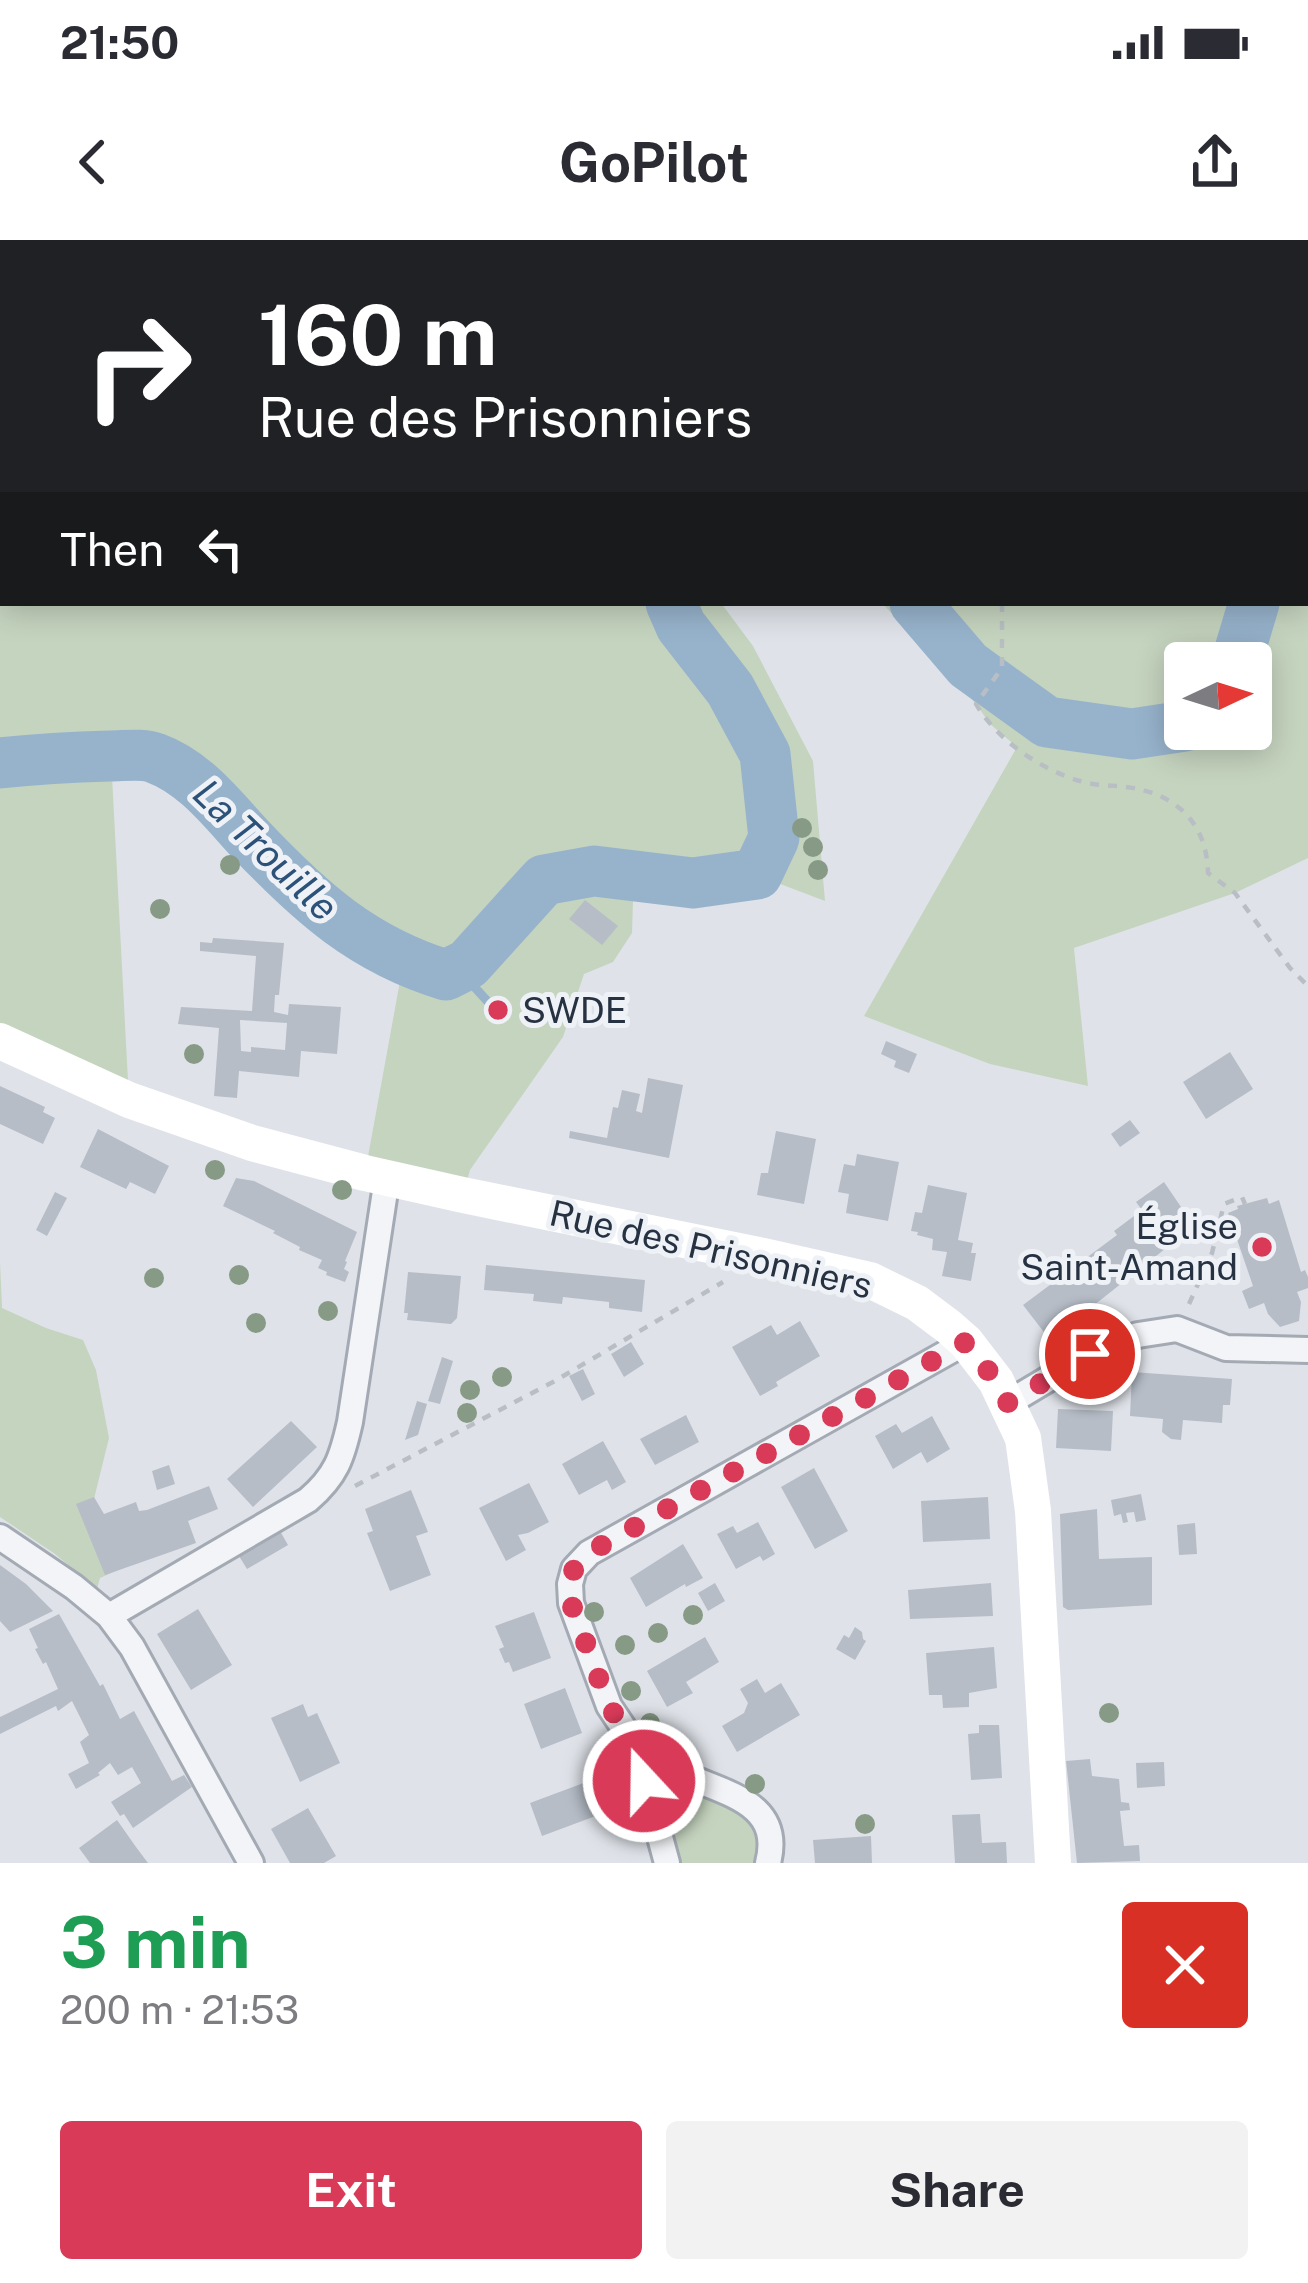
<!DOCTYPE html>
<meta charset="utf-8">
<style>
:root{--surface:#fff;--page:#f2f2f3;--text:#2b2b33;--muted:#7c7c81;--accent:#d93a58}
body{margin:0;font-family:"Public Sans",sans-serif;background:var(--page);color:var(--text);height:100vh;display:flex;flex-direction:column;font-size:45px;white-space:nowrap}
*{box-sizing:border-box;margin:0}
p{font-size:39px;color:var(--muted)}
.icon{flex:none;width:66px;height:66px;fill:none;stroke:currentColor;stroke-width:2;stroke-linecap:round;stroke-linejoin:round}
.map{position:relative;height:1623px;overflow:hidden}
.sheet{display:flex;flex-direction:column;background:var(--surface);flex:1}
.sheet>*{flex:none}
.guide{position:absolute;left:0px;top:0px;width:1308px;height:366px;box-shadow:0 6px 30px #0003;background:#202124;color:#fff;overflow:hidden}
.needle{width:78px;rotate:86deg}
.fabs{position:absolute;left:1164px;top:402px;display:grid;gap:24px}
.fabs a{display:grid;place-items:center;width:108px;height:108px;border-radius:12px;background:var(--surface);box-shadow:0 6px 30px #0003;font-size:60px}
.pin{position:absolute;display:grid;place-items:center;width:102px;height:102px;color:#fff;margin:-51px;border:6px solid #fff;border-radius:50%;box-shadow:0 3px 12px #0007}
.me{position:absolute;width:132px;margin:-66px;rotate:339deg;stroke-linejoin:round;filter:drop-shadow(0 0 9px #0008)}
.turn{display:flex;align-items:center;gap:42px;height:252px;padding:0 60px;font-size:54px}
.turn .icon{width:156px;height:156px;stroke-width:2.5}
.turn b{display:block;font-size:84px;line-height:102px}
.then{display:flex;align-items:center;height:114px;padding:0 60px;background:#0003;gap:24px;font-size:45px}
.round{display:grid;place-items:center;flex:none;width:126px;height:126px;border-radius:12px;background:var(--page)}
.headline{display:flex;align-items:center;justify-content:space-between;height:204px;padding:0 60px}
h1{font-size:72px;font-weight:700;line-height:90px;color:#1e9e55}
.primary-button{display:flex;gap:24px;margin-top:auto;padding:24px 60px}
.primary-button a{flex:1;height:138px;border-radius:12px;background:var(--accent);color:#fff;font-size:48px;font-weight:700;line-height:138px;text-align:center}
.primary-button a+a{background:var(--page);color:var(--text)}
.status{display:flex;justify-content:space-between;align-items:center;height:84px;padding:0 60px;background:var(--surface);direction:ltr}
.status svg{height:33px;fill:currentColor}
header{display:flex;justify-content:space-between;align-items:center;height:156px;padding:0 60px;background:var(--surface);font-size:54px;font-weight:700}
.map>svg:first-child{display:block}
.green{fill:#c5d4bf;fill-rule:evenodd}
.lines{fill:none;stroke-linecap:round;stroke-linejoin:round}
.stream{stroke:#97b3cc;stroke-width:9}
.river{stroke:#97b3cc;stroke-width:51}
.building{fill:#b6bdc7;fill-rule:evenodd}
.lane-casing{stroke:#a4aab4;stroke-width:18}
.street-casing{stroke:#a4aab4;stroke-width:30}
.path{stroke:#b9bec4;stroke-width:4.5;stroke-dasharray:9 9;stroke-linecap:butt}
.lane{stroke:#f2f4f7;stroke-width:12}
.street{stroke:#f2f4f7;stroke-width:24}
.secondary{stroke:#fff;stroke-width:36}
.tree{fill:#869a85}
.route{stroke:#d93a58;stroke-width:21;stroke-dasharray:0 37.8}
.poi-dot{fill:#d93a58;stroke:#eef2f7;stroke-width:4.5}
.labels{text-anchor:middle;stroke-width:10;stroke-linejoin:round;paint-order:stroke}
.poi-label{font-size:36px;fill:#263242;stroke:#eef2f7;text-anchor:start}
.street-label{font-size:36px;fill:#263242;stroke:#eef2f7}
.water-label{font-size:39px;font-style:italic;fill:#2d5279;stroke:#eef2f7}
</style>
<div class="status"><b>21:50</b><svg viewBox="0 0 49 12"><path d="M0 12V9h3v3zM5 12V6h3v6zM10 12V3h3v9zM15 12V0h3v12zM26 1h20v11H26zM47 4h2v5h-2z"/></svg></div>
<header><svg class="icon" aria-label="back" viewBox="0 0 24 24"><path d="M15 5l-7 7 7 7"/></svg>GoPilot<svg class="icon" aria-label="share" viewBox="0 0 24 24"><path d="M12 15V3M7 8l5-5 5 5M5 13v7h14v-7"/></svg></header>
<div class="map">
<svg width="1308" height="1623" viewBox="0 0 1308 1623">
<rect width="100%" height="100%" fill="#dfe3e9"/>
<path class="green" d="M18,0H1308V618L1235,653L1074,708L1088,846L990,824L864,776L1017,507L990,484L976,464L882,363H1305V3H21ZM1237,417L1236,423H1251V489H1185V423H1234Z
M3,95V363H721L753,406L813,521L825,661L757,635L693,643L619,635L633,661L632,693L613,722L584,734L563,797L470,930L463,955L365,933L404,719C375,705 348,691 323,671C275,631 234,582 191,537L141,532L111,517L129,860L0,801V98Z
M0,1021L2,1068L46,1088L83,1100L96,1130L109,1198L92,1267L116,1331L100,1338L97,1349L55,1314L0,1277Z
M688,1558C726,1557 774,1577 754,1623H680C668,1595 662,1580 688,1558Z"/>
<g class="lines">
<path class="stream" d="M1013,0L1014,3
M872,3L893,0
M1261,3L1269,0
M458,729L490,764"/>
<path class="river" d="M1305,251L1308,247
M915,363L968,425L1047,482L1132,494L1185,486
M1236,423L1254,363
M0,523C37,519 73,517 110,516C124,516 143,513 155,518C196,533 223,570 252,601C310,662 363,710 446,735L468,724L544,640L594,631L693,643L757,634L774,598L765,514L730,449L681,386L671,363"/>
</g>
<path class="building" d="M585,660L618,686L602,705L569,679Z
M213,698L284,703L279,755H275L274,772L288,775L289,764L341,767L337,814L301,811L299,837L239,831L237,858L214,856L219,788L178,784L181,767L252,771L256,716L200,711V702L212,703ZM240,780L287,783L285,810L251,807V812L241,811Z
M886,801L917,814L909,833L894,827L896,821L881,814Z
M1230,812L1253,849L1206,879L1183,842Z
M648,838L683,845L669,918L569,898L570,891L607,898L613,867L618,868L622,850L640,854L636,871L642,873Z
M0,846L45,867L43,872L55,878L43,904L0,884Z
M1130,880L1140,893L1120,907L1111,894Z
M98,889L169,926L155,954L130,942L126,949L80,927Z
M776,891L816,899L804,964L757,955L761,933H768Z
M857,914L899,922L888,981L846,973L849,954L838,952L844,924L855,926Z
M236,938L254,941L357,992L345,1021L347,1022L344,1029L349,1032L345,1042L326,1035L327,1032L318,1028L322,1020L299,1010L300,1007L273,993L275,991L223,966Z
M1164,942L1194,986L1050,1100L1023,1065L1117,995L1114,991L1142,970L1136,962Z
M928,945L967,953L958,1000L973,1003L971,1013H976L971,1041L942,1036L947,1012L932,1010L933,999L917,995L918,992L911,991L915,972L922,973Z
M55,952L67,958L47,996L36,990Z
M1267,958L1269,964L1279,960L1301,1032L1305,1030L1308,1037V1048L1297,1052L1301,1062L1299,1081L1280,1087L1268,1074L1264,1063L1249,1069L1242,1051L1253,1046L1228,973L1238,969L1237,966Z
M486,1025L645,1040L642,1072L609,1068V1062L563,1057L562,1064L533,1061L534,1054L484,1050Z
M408,1032L461,1036L457,1078L451,1084L407,1080L408,1073H404Z
M800,1081L820,1116L776,1142L778,1146L760,1156L732,1107L771,1085L777,1095Z
M631,1102L644,1124L624,1137L611,1114Z
M442,1117L453,1121L440,1164L428,1161Z
M583,1129L595,1154L582,1161L569,1136Z
M1132,1132L1232,1139L1230,1165H1223L1222,1183L1183,1180L1181,1200L1171,1199L1162,1192L1163,1179L1130,1176Z
M417,1161L427,1164L418,1195L405,1200Z
M1058,1169L1113,1171L1111,1211L1056,1208Z
M686,1175L699,1202L655,1225L640,1199Z
M932,1176L950,1209L927,1223L921,1212L893,1229L875,1196L896,1184L902,1193Z
M291,1181L317,1207L253,1267L227,1239Z
M603,1201L626,1242L612,1250L607,1240L579,1255L562,1224Z
M169,1225L175,1244L157,1250L152,1231Z
M814,1228L848,1291L815,1309L781,1247Z
M529,1243L549,1282L528,1293L518,1295L526,1310L506,1321L479,1268Z
M209,1246L218,1269L188,1281L196,1303L105,1335L76,1264L94,1257L104,1274L136,1262L139,1271L147,1270Z
M411,1250L428,1292L416,1296L431,1335L390,1351L367,1293L373,1291L365,1269Z
M1141,1254L1146,1280L1136,1282L1134,1272L1126,1273L1128,1282L1123,1283L1121,1274L1114,1276L1111,1260Z
M988,1257L990,1299L923,1302L921,1261Z
M1097,1269L1099,1319L1152,1317V1365L1068,1370L1063,1367L1060,1274Z
M758,1282L775,1314L763,1321L760,1316L736,1329L717,1294L733,1286L737,1293Z
M1195,1283L1197,1314L1179,1315L1177,1285Z
M280,1291L288,1305L247,1329L239,1316Z
M683,1304L703,1338L686,1347L685,1344L646,1367L630,1338Z
M0,1325L26,1344L53,1371L10,1392L0,1381Z
M715,1343L725,1361L708,1371L698,1353Z
M991,1343L993,1376L910,1379L908,1350Z
M198,1369L232,1425L191,1450L157,1394Z
M534,1372L551,1418L513,1432L509,1422L505,1423L499,1409L504,1407L495,1386Z
M59,1374L100,1446L103,1444L120,1479L134,1471L172,1541L184,1535L192,1547L133,1588L124,1574L120,1576L111,1562L141,1543L132,1527L118,1535L110,1523L98,1533L100,1535L76,1549L68,1534L89,1523L80,1502L89,1495L72,1461L58,1471L56,1466L0,1494V1477L58,1449L46,1422L43,1424L35,1409L38,1408L29,1389Z
M855,1387L862,1392L863,1399L866,1401L855,1420L836,1409L844,1395L849,1398Z
M705,1397L719,1422L686,1442L693,1453L667,1467L647,1431Z
M994,1407L997,1448L969,1453V1467L943,1468L942,1455H929L926,1413Z
M757,1439L765,1453L781,1443L800,1475L737,1512L722,1486L744,1473L748,1463L740,1449Z
M565,1448L582,1493L541,1509L524,1464Z
M303,1464L308,1477L317,1473L340,1523L300,1542L271,1478Z
M979,1485H999L1002,1538L971,1540L968,1494L979,1493Z
M1090,1519L1092,1536L1119,1539L1121,1562L1129,1563L1130,1570L1120,1571L1124,1606L1139,1605L1140,1621L1077,1623L1066,1521Z
M1164,1522L1165,1546L1137,1548L1136,1523Z
M597,1538L609,1571L542,1596L530,1563Z
M308,1568L336,1616L324,1623H290L271,1589Z
M980,1574L982,1603L1006,1602L1007,1623H955L952,1575Z
M117,1580L136,1607L148,1623H90L79,1608Z
M871,1596L872,1623H815L813,1600Z"/>
<g class="lines">
<defs>
<path id="lane" d="M0,56L3,59"/>
<path id="street" d="M1008,1163L1090,1114L1138,1095L1177,1089L1226,1108L1308,1110
M0,1297L74,1347L109,1376L132,1407L251,1623
M109,1376L308,1260C336,1236 342,1218 350,1182L387,938
M635,1505C648,1514 661,1524 676,1531C720,1553 784,1560 768,1623
M667,1623L635,1505L609,1466L571,1363L570,1344L574,1329L589,1313L966,1102"/>
</defs>
<use href="#lane" class="lane-casing"/>
<use href="#street" class="street-casing"/>
<path class="path" d="M1000,0L1001,3
M1002,363V428L976,464C996,499 1041,530 1080,541C1095,546 1111,545 1126,547C1176,553 1207,583 1208,633L1235,653L1290,728L1308,746
M1189,1064L1212,1013L1224,964L1242,957L1245,964
M355,1246L553,1142L723,1042"/>
<use href="#lane" class="lane"/>
<use href="#street" class="street"/>
<path class="secondary" d="M98,3L101,0
M0,98L3,95
M0,801L129,860L252,903L365,933L463,955L763,1016L870,1040L917,1063L949,1087L966,1102L996,1141L1023,1198L1033,1271L1053,1623"/>
</g>
<g class="tree">
<circle cx="802" cy="588" r="10"/>
<circle cx="813" cy="607" r="10"/>
<circle cx="230" cy="625" r="10"/>
<circle cx="818" cy="630" r="10"/>
<circle cx="160" cy="669" r="10"/>
<circle cx="194" cy="814" r="10"/>
<circle cx="215" cy="930" r="10"/>
<circle cx="342" cy="950" r="10"/>
<circle cx="1034" cy="1026" r="10"/>
<circle cx="239" cy="1035" r="10"/>
<circle cx="154" cy="1038" r="10"/>
<circle cx="328" cy="1071" r="10"/>
<circle cx="256" cy="1083" r="10"/>
<circle cx="502" cy="1137" r="10"/>
<circle cx="470" cy="1150" r="10"/>
<circle cx="467" cy="1173" r="10"/>
<circle cx="594" cy="1372" r="10"/>
<circle cx="693" cy="1375" r="10"/>
<circle cx="658" cy="1393" r="10"/>
<circle cx="625" cy="1405" r="10"/>
<circle cx="631" cy="1451" r="10"/>
<circle cx="1109" cy="1473" r="10"/>
<circle cx="650" cy="1483" r="10"/>
<circle cx="755" cy="1544" r="10"/>
<circle cx="865" cy="1584" r="10"/>
</g>
<g class="lines">
<path class="route" d="M644,1541L634,1504L609,1466L571,1363L570,1344L574,1329L590,1312L966,1102L996,1141L1008,1163L1090,1114"/>
</g>
<g class="poi-dot">
<circle cx="498" cy="770" r="12"/>
<circle cx="1262" cy="1007" r="12"/>
</g>
<g class="labels">
<g class="poi-label">
<text x="522" y="783">SWDE</text>
<text x="1238" y="999" text-anchor="end">Église<tspan x="1238" dy="41">Saint-Amand</tspan></text>
</g>
<g class="street-label">
<text transform="translate(711 1009) rotate(13)" y="13">Rue des Prisonniers</text>
</g>
<g class="water-label">
<text transform="translate(266 610) rotate(44)" y="14">La Trouille</text>
</g>
</g>
</svg>
<div class="fabs">
<a><svg class="needle" viewBox="-14 -14 28 28"><path d="M0-13l5 13h-10z" fill="#e53935"/><path d="M0 13l5-13h-10z" fill="#7c7c81"/></svg></a>
</div>
<div class="pin" style="left:1090px;top:1114px;background:#d93025"><svg class="icon" aria-label="arrive" viewBox="0 0 24 24"><path d="M6 21V4h12l-3 4 3 4H6"/></svg></div>
<svg class="me" style="left:644px;top:1541px" viewBox="-20 -20 40 40"><circle r="17" fill="#d93a58" stroke="#fff" stroke-width="3"/><path d="M0-11L8 9 0 5-8 9z" fill="#fff"/></svg>
<div class="guide">
<div class="turn"><svg class="icon" aria-label="right" viewBox="0 0 24 24"><path d="M7 20v-9h11M14 6l5 5-5 5"/></svg><div><b>160 m</b>Rue des Prisonniers</div></div>
<div class="then">Then<svg class="icon" aria-label="left" viewBox="0 0 24 24"><path d="M17 20v-9H6M10 6l-5 5 5 5"/></svg></div>
</div>
</div>
<section class="sheet">
<div class="headline"><div><h1>3 min</h1><p>200 m · 21:53</p></div><a class="round" style="background:#d93025;color:#fff"><svg class="icon" aria-label="close" viewBox="0 0 24 24"><path d="M6 6l12 12M18 6L6 18"/></svg></a></div>
<div class="primary-button"><a>Exit</a><a>Share</a></div>
</section>
